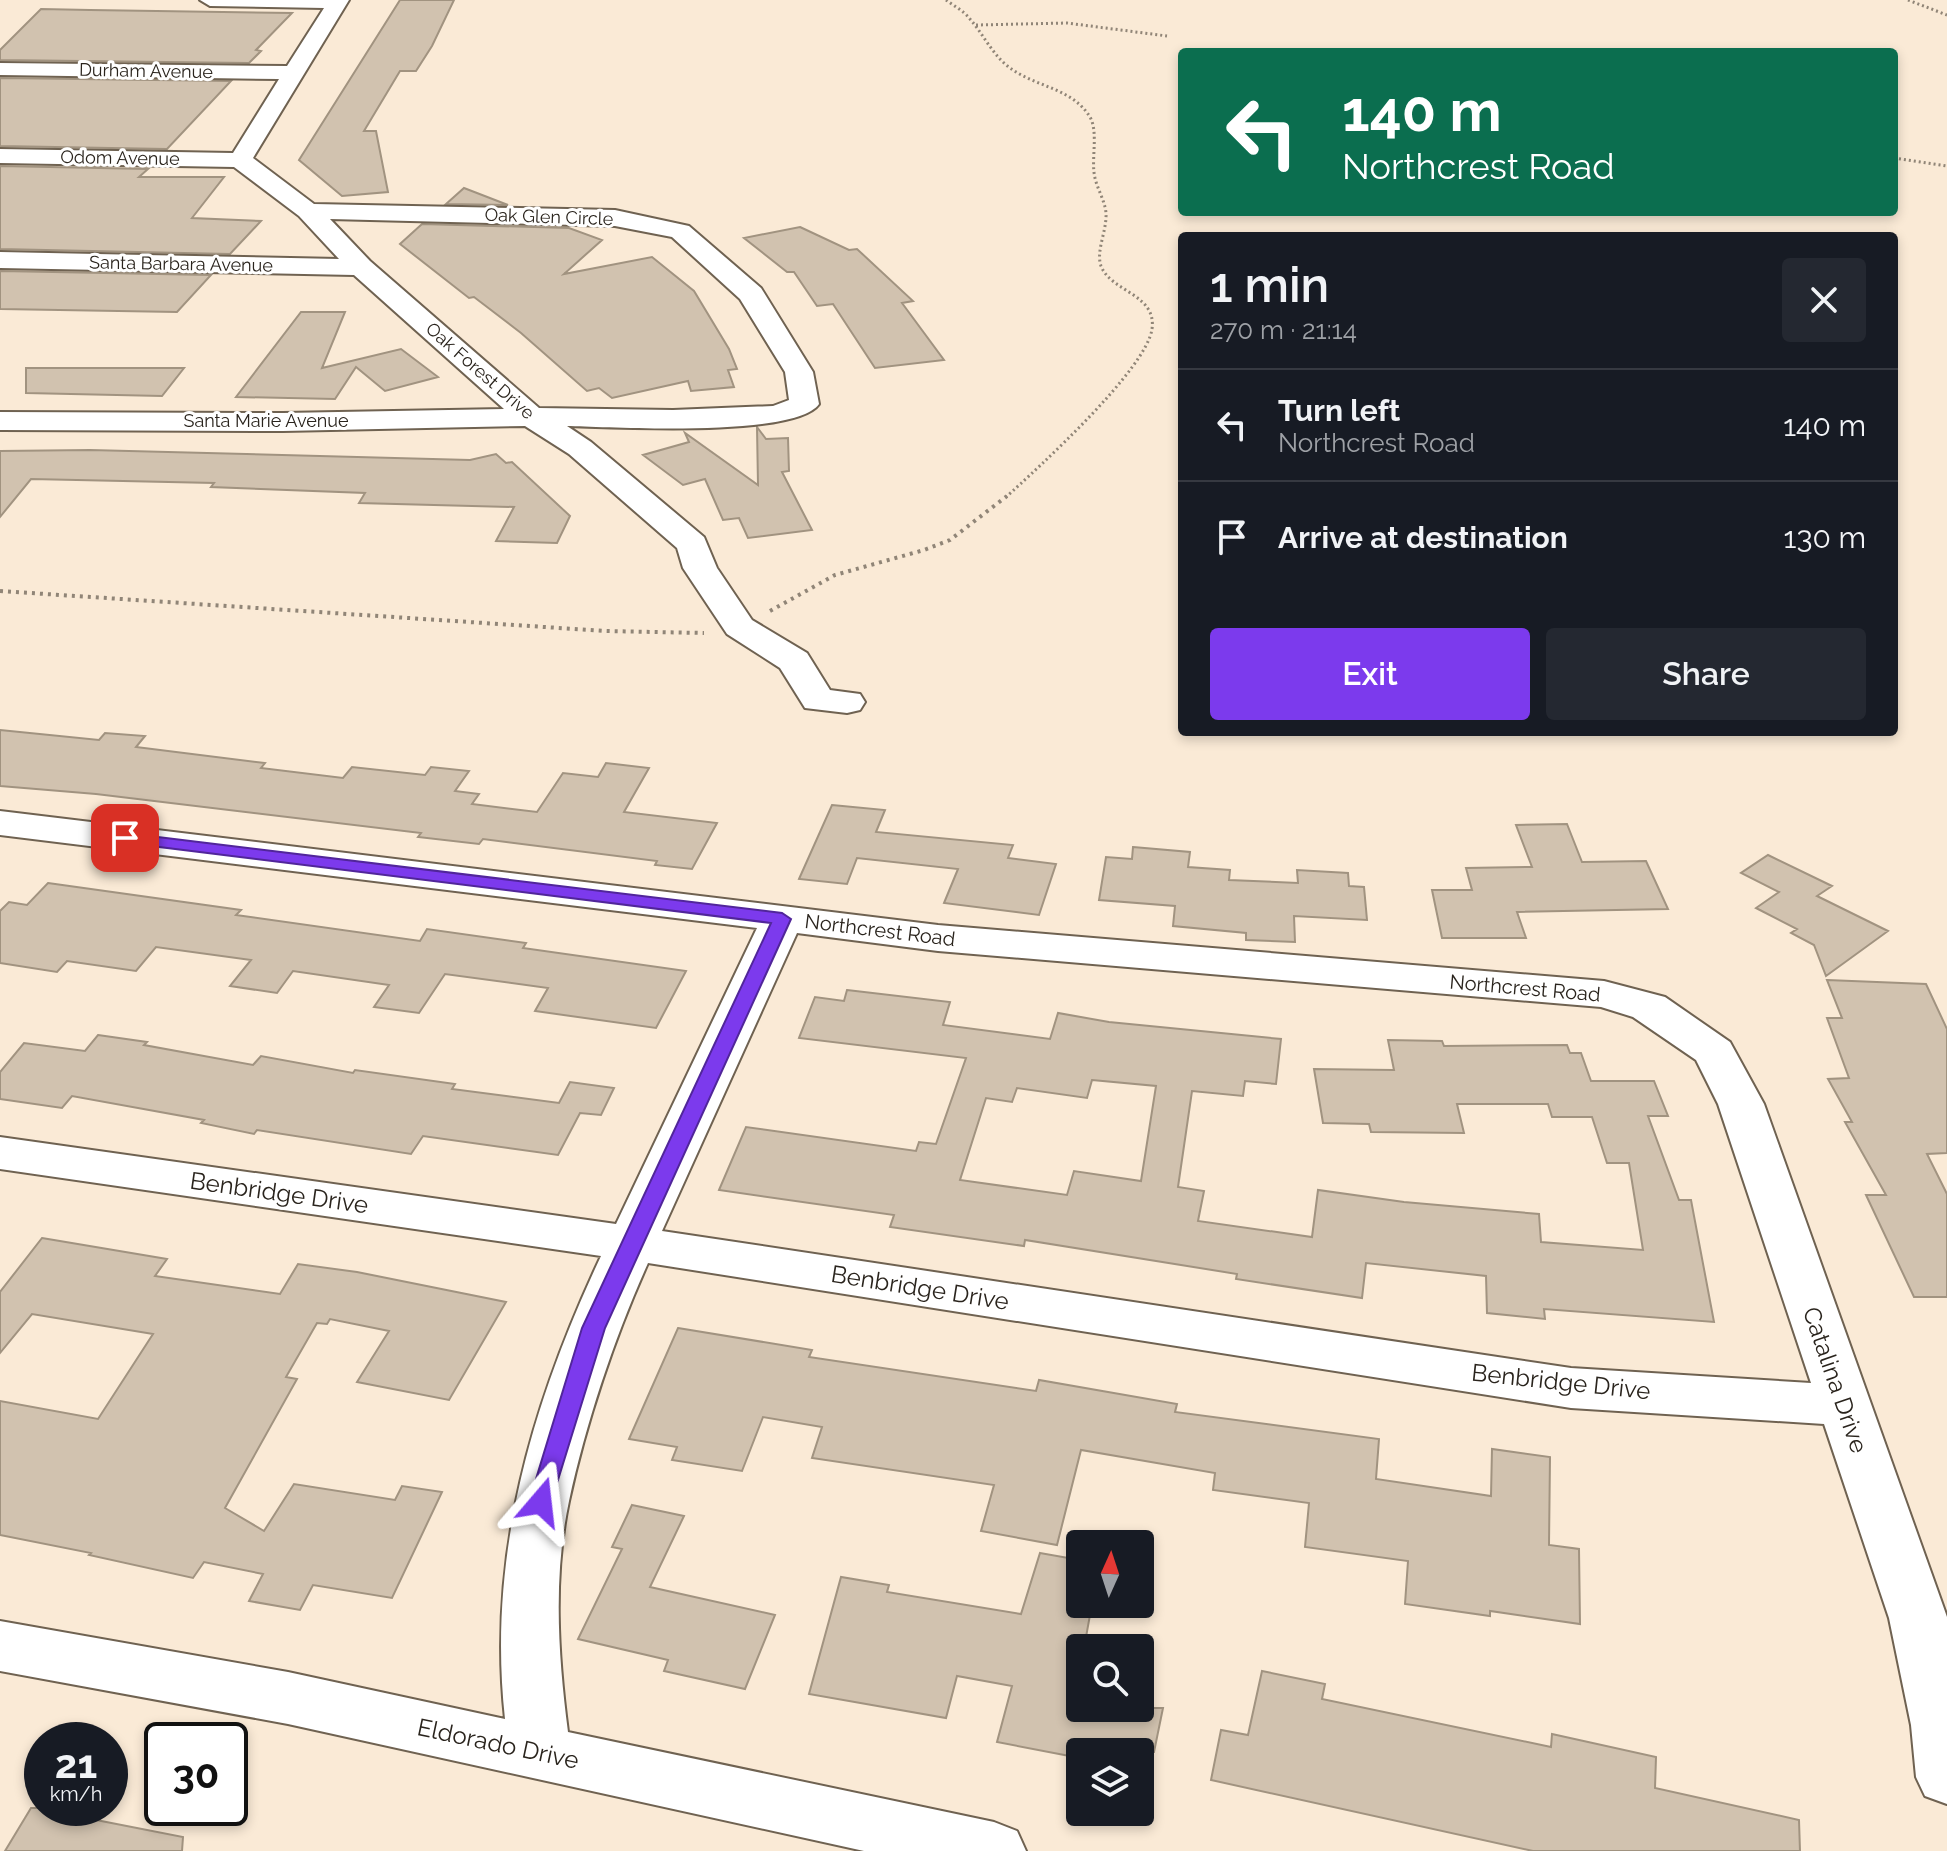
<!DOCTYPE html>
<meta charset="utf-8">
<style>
:root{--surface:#171b24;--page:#242831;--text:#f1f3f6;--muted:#9ea1a6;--line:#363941;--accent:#7c3aed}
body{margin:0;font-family:Raleway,sans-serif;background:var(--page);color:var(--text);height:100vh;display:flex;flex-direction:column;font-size:30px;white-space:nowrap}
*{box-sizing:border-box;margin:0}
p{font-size:26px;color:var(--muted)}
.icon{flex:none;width:44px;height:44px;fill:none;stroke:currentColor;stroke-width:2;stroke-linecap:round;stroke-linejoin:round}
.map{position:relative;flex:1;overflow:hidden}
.sheet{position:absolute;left:1178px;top:232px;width:720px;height:504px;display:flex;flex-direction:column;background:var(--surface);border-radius:8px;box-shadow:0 4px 12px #0003}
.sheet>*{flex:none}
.top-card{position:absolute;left:1178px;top:48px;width:720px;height:168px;border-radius:8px;box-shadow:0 4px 12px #0003;background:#0b6e4f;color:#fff;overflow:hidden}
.needle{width:52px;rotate:3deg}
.tools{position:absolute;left:1066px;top:1530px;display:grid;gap:16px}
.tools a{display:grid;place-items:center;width:88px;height:88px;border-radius:8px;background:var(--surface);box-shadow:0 4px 12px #0003;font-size:40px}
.speed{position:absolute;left:24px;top:1722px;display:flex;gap:16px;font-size:40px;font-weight:700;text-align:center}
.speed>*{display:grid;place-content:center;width:104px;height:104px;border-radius:50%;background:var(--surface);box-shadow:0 4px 12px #0003;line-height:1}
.speed small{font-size:20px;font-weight:400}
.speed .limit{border:4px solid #111;border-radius:12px;background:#fff;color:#111}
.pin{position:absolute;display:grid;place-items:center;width:68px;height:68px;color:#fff;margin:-34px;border-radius:16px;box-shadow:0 4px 12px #0006}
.me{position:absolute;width:88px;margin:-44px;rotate:17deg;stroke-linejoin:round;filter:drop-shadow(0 0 6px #0008)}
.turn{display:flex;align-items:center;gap:28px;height:168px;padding:0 32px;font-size:36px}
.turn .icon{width:104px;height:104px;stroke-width:2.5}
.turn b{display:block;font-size:56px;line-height:68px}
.round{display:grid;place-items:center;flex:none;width:84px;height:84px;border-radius:8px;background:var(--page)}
.overview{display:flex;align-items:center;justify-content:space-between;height:136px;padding:0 32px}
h1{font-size:48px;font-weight:600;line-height:60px}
.button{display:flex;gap:16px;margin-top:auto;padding:16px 32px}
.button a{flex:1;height:92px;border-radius:8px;background:var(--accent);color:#fff;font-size:32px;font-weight:600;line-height:92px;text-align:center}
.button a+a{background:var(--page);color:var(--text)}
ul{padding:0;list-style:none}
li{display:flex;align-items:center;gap:24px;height:112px;padding:0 32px;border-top:2px solid var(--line)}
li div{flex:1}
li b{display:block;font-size:30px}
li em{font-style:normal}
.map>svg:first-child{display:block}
.building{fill:#d1c2af;stroke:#a19380;stroke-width:2;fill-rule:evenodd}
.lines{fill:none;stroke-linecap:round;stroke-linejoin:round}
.minor-casing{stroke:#6f6251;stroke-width:4}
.path-far1{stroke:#908577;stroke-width:3;stroke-dasharray:2 3;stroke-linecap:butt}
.path{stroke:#908577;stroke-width:4;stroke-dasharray:3 5;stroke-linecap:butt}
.minor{fill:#fff;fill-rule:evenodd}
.route{fill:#7c3aed;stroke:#51269a;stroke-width:2}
.labels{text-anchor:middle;stroke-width:6;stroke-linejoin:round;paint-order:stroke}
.far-street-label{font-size:18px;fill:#2a241d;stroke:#fff}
.street-label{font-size:20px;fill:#2a241d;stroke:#fff}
.near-street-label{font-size:24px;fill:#2a241d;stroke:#fff}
</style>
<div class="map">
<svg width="1947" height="1851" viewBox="0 0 1947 1851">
<rect width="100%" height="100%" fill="#faead6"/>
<path class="building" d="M400,0H454L432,46L416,71H400L364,131H376L388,192L342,196L299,160Z
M41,9L90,10L292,13L256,50L261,51L249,63L0,60V50Z
M0,78L231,81L167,149L0,146Z
M0,166L148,169L139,177H224L192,218L261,221L230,254L0,249Z
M464,188L508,205L446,204Z
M422,224L569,228L602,240L564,274L652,257L694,291L729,349L737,369L728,370L734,387L691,391L688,381L612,398L599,388L587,391L521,333L474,297L469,298L400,244Z
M800,227L849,250L857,249L913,301L902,303L944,360L875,368L833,304L817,306L794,272H787L744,238Z
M0,271L211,275L177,312L0,309Z
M301,312H345L322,368L401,349L438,377L385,391L356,367L335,399L236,397Z
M26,368H184L162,396L26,393Z
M757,427L766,439L788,438L789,471L782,472L812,530L748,538L739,518L723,520L705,479L683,485L643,455L689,442L685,433L758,485Z
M90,450L470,460L496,454L506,463L512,462L570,516L557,543L496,541L514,507L359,503L365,493L211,487L214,483L31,479L0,517V451Z
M0,730L99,740L105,733L145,736L136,747L265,763L261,768L343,778L352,767L425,775L431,767L469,771L455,791L479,794L472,804L537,812L563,773L598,777L606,763L649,768L624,812L717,823L692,869L655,865L657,861L483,839L479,844L418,837L421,833L96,794L0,786Z
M832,805L885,810L876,832L1013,845L1008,858L1056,864L1039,915L944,903L958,869L857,858L847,884L799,879Z
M1567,824L1582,862L1646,861L1668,909L1517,912L1526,938H1442L1432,890H1472L1466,868L1532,867L1516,825Z
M1133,847L1190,852L1188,867L1230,870L1229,880L1298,883L1297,870L1348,873L1349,886L1364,887L1367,920L1294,916L1295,942L1246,940V933L1173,926L1175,906L1099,900L1106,857L1132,859Z
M1768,855L1832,886L1817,896L1888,931L1826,976L1814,945L1791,933L1797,929L1756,908L1779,892L1741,873Z
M48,883L241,910L236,915L420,941L427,929L526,943L523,948L686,971L656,1028L535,1011L548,988L445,974L419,1013L374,1007L389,985L293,971L277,993L230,986L251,960L156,947L136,971L67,961L57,972L0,963V911L9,902L27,905Z
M1827,980L1926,984L1947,1029V1153L1927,1154L1947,1194V1297H1914L1866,1195H1886L1845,1122H1852L1828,1079L1849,1078L1827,1018H1842Z
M847,990L950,1002L943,1025L1050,1039L1058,1013L1109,1022L1281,1039L1276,1084L1245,1081L1243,1096L1192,1091L1178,1187L1204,1191L1198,1221L1312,1237L1318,1190L1404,1202L1539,1214L1541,1242L1643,1250L1629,1163H1607L1592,1117H1552L1548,1104H1457L1464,1133L1371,1132L1369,1124L1323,1123L1314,1069L1394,1070L1388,1040L1442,1041L1444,1046L1567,1045L1570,1053H1581L1591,1081H1654L1668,1116H1648L1679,1200H1691L1714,1322L1544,1309L1545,1319L1487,1313L1486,1276L1366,1263L1362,1298L1236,1279L1237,1274L1025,1240L1024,1246L890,1227L894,1215L719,1190L746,1127L916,1151L919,1142L936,1144L966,1058L799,1038L815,997L844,1001ZM1092,1080L1156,1086L1141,1181L1074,1171L1067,1195L960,1180L986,1098L1012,1102L1017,1088L1087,1098Z
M98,1035L147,1042L144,1045L253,1065L261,1056L353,1073L355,1070L455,1084L452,1089L559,1103L570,1082L614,1088L601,1115L580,1113L558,1155L423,1136L411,1154L257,1130L254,1134L201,1123L204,1120L72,1096L62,1108L0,1099V1072L24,1043L85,1051Z
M42,1238L167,1259L155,1276L280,1294L298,1264L357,1272L506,1302L449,1400L357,1382L389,1331L330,1319L327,1324L317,1323L286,1377L297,1379L225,1508L264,1531L294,1484L395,1500L402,1486L442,1492L392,1598L313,1585L300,1610L249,1601L263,1574L204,1562L193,1578L89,1555L91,1553L0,1535V1401L98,1419L153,1334L32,1314L0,1353V1292Z
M678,1328L812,1350L809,1357L1036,1391L1039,1380L1177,1404L1175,1412L1379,1439L1376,1479L1491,1496L1492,1449L1550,1457L1549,1545L1579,1549L1580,1624L1490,1611V1616L1405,1604L1408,1561L1305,1547L1309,1503L1213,1490L1215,1473L1081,1450L1057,1545L981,1531L994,1485L812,1458L822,1427L763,1417L742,1471L672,1460L677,1447L629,1439Z
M632,1505L684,1516L650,1587L775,1615L745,1689L664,1671L668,1660L578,1639L622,1549L612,1547Z
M1040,1553L1080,1560V1604H1092L1084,1648H1080V1708H1163L1154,1752H1080V1758L997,1742L1012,1686L957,1676L946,1718L809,1694L841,1577L889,1585L887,1592L1021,1614Z
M1262,1671L1325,1684L1322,1699L1551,1747L1552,1734L1656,1757L1655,1788L1799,1820L1800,1851H1533L1211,1780L1221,1730L1248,1735Z
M31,1808H92L86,1818L183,1837L182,1851H5Z"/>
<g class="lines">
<defs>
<path id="minor" d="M200,0H349L253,158L314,204L615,210L689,226L761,288L813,372L819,404C795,438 612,427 567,426L591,442L704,537L717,568L752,620L807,653L830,690L860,694L865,702L860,710L847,713L805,708L780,668L727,634L683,568L677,548L569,454L525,426L283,431L0,430V412L283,413L504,409L354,275L0,268V252L339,259L299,216L234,167L0,163V149L233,153L279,79L0,75V63L287,66L324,8L210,6ZM330,219L615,226L672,237L740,299L785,372L789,400L773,406L673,410L539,408L370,261Z
M0,811L938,925L1604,981L1665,997L1730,1042L1764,1104L1947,1617V1804L1925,1796L1916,1777L1911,1725L1889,1618L1824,1424L1571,1408L648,1263C615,1336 586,1422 569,1501C553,1576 558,1656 568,1732L994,1822L1017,1831L1026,1851H864L288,1724L0,1671V1621L288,1672L505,1719C487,1555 532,1403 601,1256L0,1169V1137L616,1224L757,928L0,835ZM797,933L938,951L1601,1007L1633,1017L1696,1060L1718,1104L1811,1383L1571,1368L662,1231Z"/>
</defs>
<use href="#minor" class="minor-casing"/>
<path class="path-far1" d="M946,0C954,6 964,11 970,19C984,35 994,58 1013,70C1038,87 1073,89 1090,117C1098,131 1092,156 1094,172C1095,184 1102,195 1105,207C1110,226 1095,249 1101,266C1111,292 1157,294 1152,329C1146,370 1038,468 1005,498
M1908,0L1947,15
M976,25L1067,23L1167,36
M1894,158L1947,166"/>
<path class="path" d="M0,591L605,631L704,633
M770,611L835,575L924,550L950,540L1007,496"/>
<use href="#minor" class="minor"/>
</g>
<path class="route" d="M125,833L782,913L791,919L605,1328L549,1509L541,1512L532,1509L529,1502L582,1328L771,923L119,842L117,838Z"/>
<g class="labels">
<g class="far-street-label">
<text transform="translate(146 71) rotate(1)" y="6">Durham Avenue</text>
<text transform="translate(120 158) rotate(1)" y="6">Odom Avenue</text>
<text transform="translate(549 217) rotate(2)" y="6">Oak Glen Circle</text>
<text transform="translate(181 264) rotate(1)" y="6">Santa Barbara Avenue</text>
<text transform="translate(480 371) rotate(41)" y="6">Oak Forest Drive</text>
<text x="266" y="427">Santa Marie Avenue</text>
</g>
<g class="street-label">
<text transform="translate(880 930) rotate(7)" y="7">Northcrest Road</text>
<text transform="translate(1525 988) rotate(5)" y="7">Northcrest Road</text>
</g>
<g class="near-street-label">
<text transform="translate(279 1193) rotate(8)" y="8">Benbridge Drive</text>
<text transform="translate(920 1288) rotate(9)" y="8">Benbridge Drive</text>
<text transform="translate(1835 1380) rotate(71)" y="8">Catalina Drive</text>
<text transform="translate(1561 1382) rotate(6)" y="8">Benbridge Drive</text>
<text transform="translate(498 1744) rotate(12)" y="8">Eldorado Drive</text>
</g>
</g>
</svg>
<div class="tools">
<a><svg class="needle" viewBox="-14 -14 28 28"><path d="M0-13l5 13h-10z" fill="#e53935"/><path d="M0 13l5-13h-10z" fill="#9ea1a6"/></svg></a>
<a><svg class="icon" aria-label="search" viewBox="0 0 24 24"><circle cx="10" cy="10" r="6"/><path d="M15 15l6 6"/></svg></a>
<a><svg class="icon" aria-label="layers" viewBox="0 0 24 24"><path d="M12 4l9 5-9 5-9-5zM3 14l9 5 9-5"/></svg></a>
</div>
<div class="speed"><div>21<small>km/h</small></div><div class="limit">30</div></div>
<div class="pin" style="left:125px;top:838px;background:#d93025"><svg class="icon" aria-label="arrive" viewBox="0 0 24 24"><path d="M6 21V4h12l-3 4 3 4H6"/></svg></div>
<svg class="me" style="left:541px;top:1502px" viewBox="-20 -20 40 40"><path d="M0-17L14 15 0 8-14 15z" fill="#7c3aed" stroke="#fff" stroke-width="4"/></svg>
<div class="top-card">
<div class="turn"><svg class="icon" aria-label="left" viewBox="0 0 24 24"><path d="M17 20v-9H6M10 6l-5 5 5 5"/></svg><div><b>140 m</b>Northcrest Road</div></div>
</div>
<section class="sheet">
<div class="overview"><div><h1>1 min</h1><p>270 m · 21:14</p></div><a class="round"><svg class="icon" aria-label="close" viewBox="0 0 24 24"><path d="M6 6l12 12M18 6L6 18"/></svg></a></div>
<ul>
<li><svg class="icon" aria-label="left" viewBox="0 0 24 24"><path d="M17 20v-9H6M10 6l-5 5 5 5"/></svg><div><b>Turn left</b><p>Northcrest Road</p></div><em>140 m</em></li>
<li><svg class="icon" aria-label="arrive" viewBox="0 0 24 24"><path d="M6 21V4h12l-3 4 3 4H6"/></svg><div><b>Arrive at destination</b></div><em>130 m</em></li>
</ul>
<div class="button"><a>Exit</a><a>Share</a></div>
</section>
</div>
